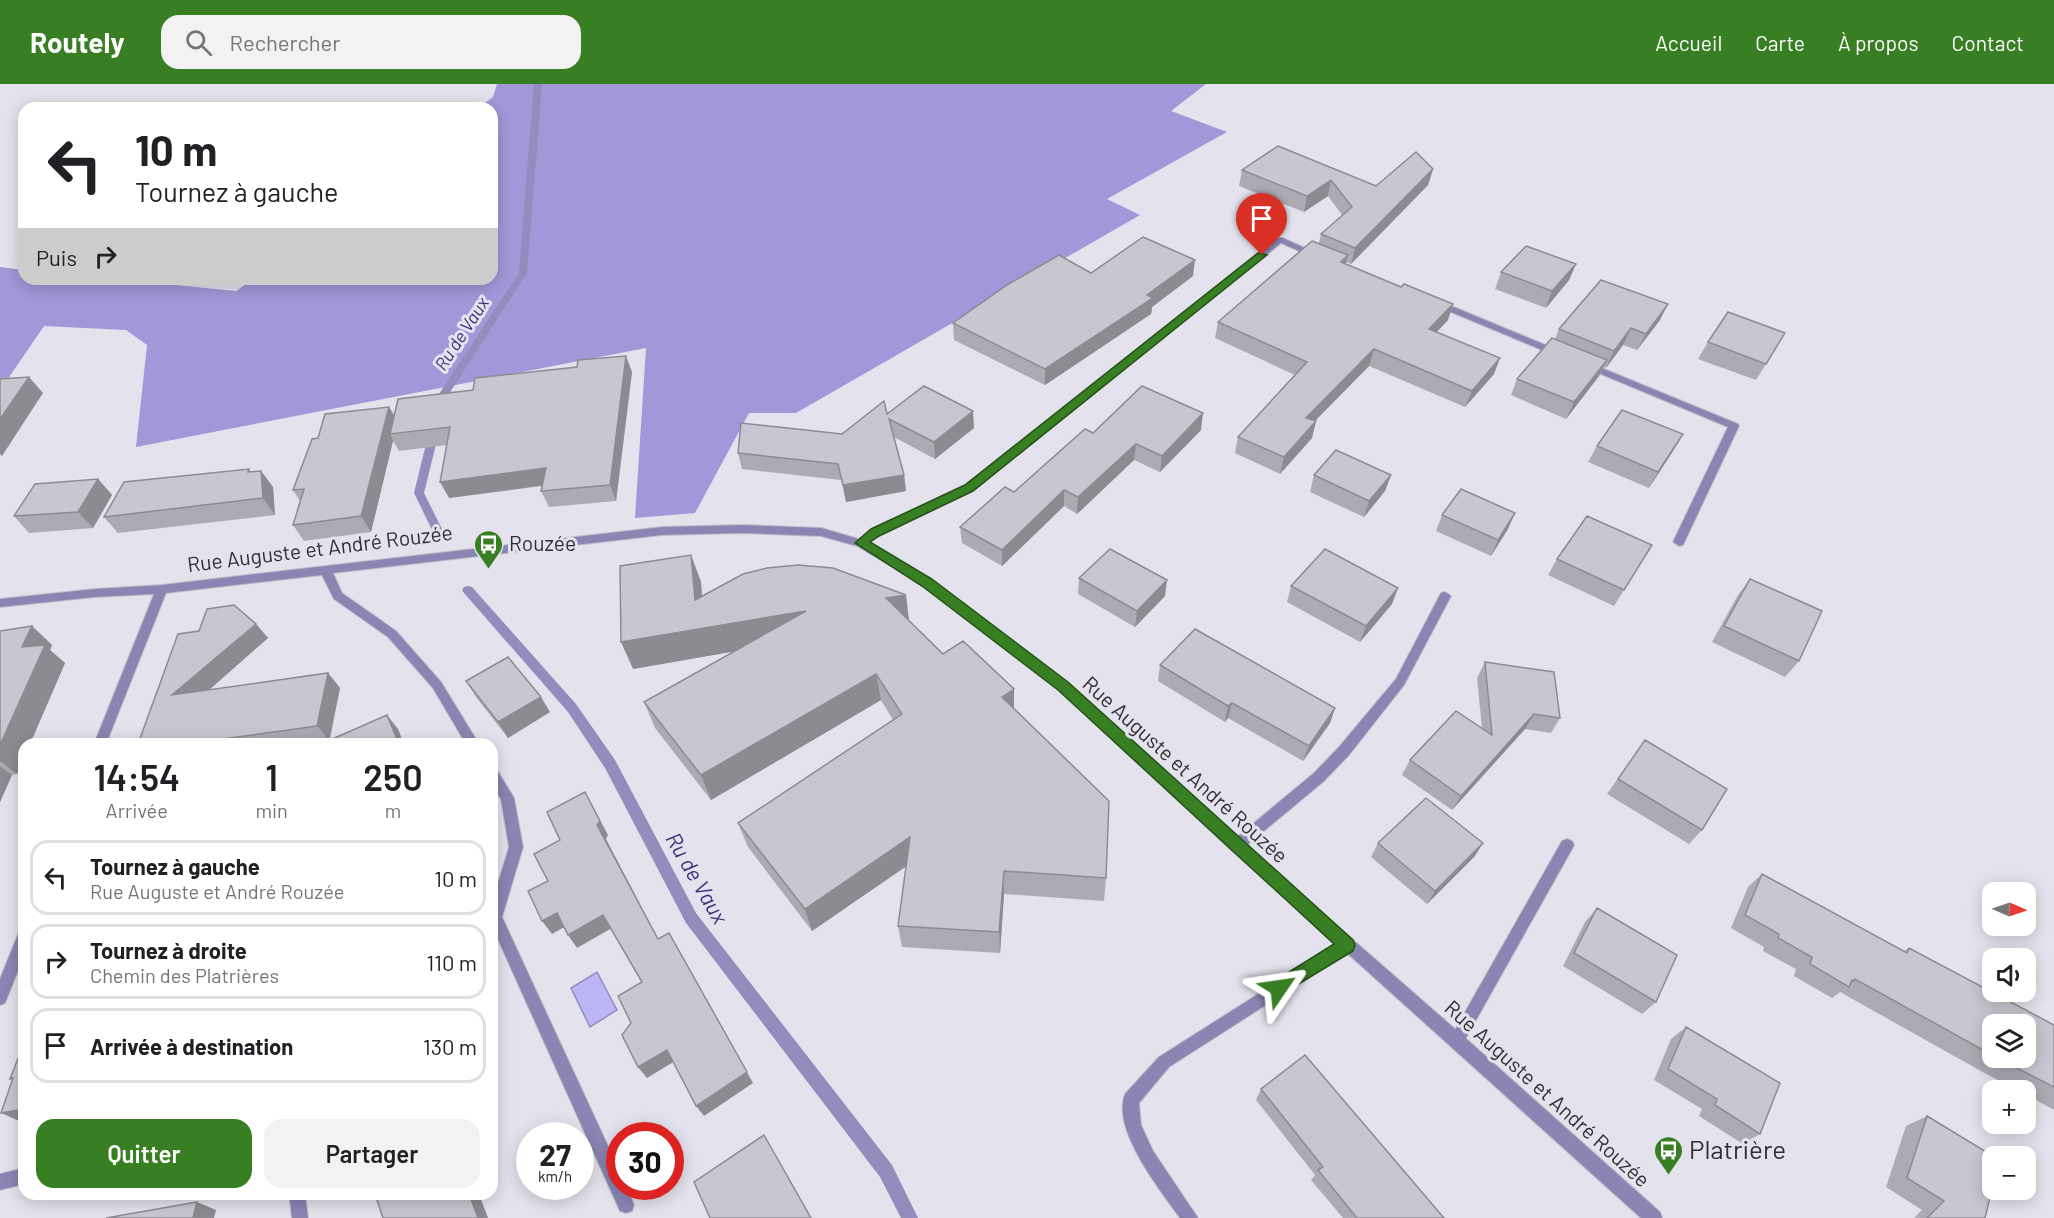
<!DOCTYPE html>
<html lang="fr">
<meta charset="utf-8">
<style>
:root{--surface:#fff;--page:#f2f2f2;--text:#202124;--muted:#757577;--line:#e0e0e0;--accent:#387e23}
body{margin:0;font-family:Barlow,sans-serif;background:var(--page);color:var(--text);height:100vh;display:flex;flex-direction:column;font-size:22px;white-space:nowrap}
*{box-sizing:border-box;margin:0}
p{font-size:20px;color:var(--muted)}
.icon{flex:none;width:33px;height:33px;fill:none;stroke:currentColor;stroke-width:2;stroke-linecap:round;stroke-linejoin:round}
.map{position:relative;flex:1;overflow:hidden}
.panel{position:absolute;left:18px;top:654px;width:480px;height:462px;display:flex;flex-direction:column;background:var(--surface);border-radius:18px;box-shadow:0 3px 15px #0003}
.panel>*{flex:none}
.top-card{position:absolute;left:18px;top:18px;width:480px;height:183px;border-radius:18px;box-shadow:0 3px 15px #0003;background:#fff;color:var(--text);overflow:hidden}
.needle{width:39px;rotate:92deg}
.fabs{position:absolute;left:1982px;top:798px;display:grid;gap:12px}
.fabs a{display:grid;place-items:center;width:54px;height:54px;border-radius:12px;background:var(--surface);box-shadow:0 3px 15px #0003;font-size:30px}
.speed{position:absolute;left:516px;top:1038px;display:flex;gap:12px;font-size:30px;font-weight:700;text-align:center}
.speed>*{display:grid;place-content:center;width:78px;height:78px;border-radius:50%;background:var(--surface);box-shadow:0 3px 15px #0003;line-height:1}
.speed small{font-size:15px;font-weight:400}
.speed .limit{border:9px solid #d22;background:#fff;color:#111}
.pin{position:absolute;display:grid;place-items:center;width:51px;height:51px;color:#fff;margin:-62px -26px;border-radius:50% 50% 50% 0;rotate:-45deg;box-shadow:0 0 6px #0007}
.pin .icon{rotate:45deg}
.me{position:absolute;width:66px;margin:-33px;rotate:58deg;stroke-linejoin:round;filter:drop-shadow(0 0 4px #0008)}
.turn{display:flex;align-items:center;gap:21px;height:126px;padding:0 18px;font-size:27px}
.turn .icon{width:78px;height:78px;stroke-width:2.5}
.turn b{display:block;font-size:42px;line-height:51px}
.then{display:flex;align-items:center;height:57px;padding:0 18px;background:#0003;gap:12px;font-size:22px}
.eta{display:flex;justify-content:space-evenly;align-items:center;height:102px;text-align:center}
.eta b{font-size:36px;font-weight:600;line-height:42px}
.primary-button{display:flex;gap:12px;margin-top:auto;padding:12px 18px}
.primary-button a{flex:1;height:69px;border-radius:18px;background:var(--accent);color:#fff;font-size:24px;font-weight:600;line-height:69px;text-align:center}
.primary-button a+a{background:var(--page);color:var(--text)}
ul{padding:0;list-style:none}
li{display:flex;align-items:center;gap:18px;height:75px;margin:0 12px 9px;padding:0 6px;border:3px solid var(--line);border-radius:18px}
li div{flex:1}
li b{display:block;font-size:22px}
li em{font-style:normal}
header{display:flex;align-items:center;gap:36px;box-sizing:border-box;height:84px;padding:0 30px;background:var(--accent);color:#fff}
header strong{font-size:28px}
nav{display:flex;gap:33px;margin-inline-start:auto;font-size:21px}
.search{width:420px;height:54px;background:var(--page);display:flex;align-items:center;gap:15px;box-sizing:border-box;padding:0 21px;border-radius:18px;color:var(--muted);font-size:22px}
.map>svg:first-child{display:block}
.forest{fill:#a098d8}
.water{fill:#bcb5f6;stroke:#928dbc;stroke-width:1.5}
.lines{fill:none;stroke-linecap:round;stroke-linejoin:round}
.stream{fill:#928dbc;fill-rule:evenodd}
.service-casing{stroke:#c0bfc8;stroke-width:2}
.minor-casing{stroke:#c0bfc8;stroke-width:2}
.service{fill:#8a85b3;fill-rule:evenodd}
.minor{fill:#8a85b3;fill-rule:evenodd}
.wall{fill:#acabb4;fill-rule:evenodd}
.shaded-wall{fill:#8c8b92}
.building{fill:#c8c7d1;stroke:#8c8b92;stroke-width:1.5}
.route{fill:#387e23;stroke:#245217;stroke-width:1.5}
.labels{text-anchor:middle;stroke-width:6;stroke-linejoin:round;paint-order:stroke}
.far-water-label{font-size:18px;font-style:italic;fill:#3f2e79;stroke:#e4e3ed}
.poi-label{font-size:21px;fill:#2f2f33;stroke:#e4e3ed;text-anchor:start}
.street-label{font-size:21px;fill:#2f2f33;stroke:#e4e3ed}
.water-label{font-size:22px;font-style:italic;fill:#3f2e79;stroke:#e4e3ed}
.near-poi-label{font-size:26px;fill:#2f2f33;stroke:#e4e3ed;text-anchor:start}
</style>
<header>
<strong>Routely</strong>
<div class="search"><svg class="icon" aria-label="search" viewBox="0 0 24 24"><circle cx="10" cy="10" r="6"/><path d="M15 15l6 6"/></svg>Rechercher</div>
<nav><a>Accueil</a><a>Carte</a><a>À propos</a><a>Contact</a></nav>
</header>
<div class="map">
<svg width="2054" height="1134" viewBox="0 0 2054 1134">
<rect width="100%" height="100%" fill="#e4e3ed"/>
<path class="forest" d="M497,0H1206L1171,27L1227,48L1107,115L1140,131L796,329H749L695,429L635,434L646,264L136,363L147,261L126,246L44,242L3,302H0V183L24,186V195H115L236,207L253,195H492V24H478L493,13Z"/>
<path class="water" d="M597,888L617,926L590,943L571,904Z"/>
<g class="lines">
<path class="stream" d="M534,0H542L527,189L449,310L444,327H436L435,325L439,310L519,189Z
M434,345L439,348L424,409L442,445L437,449L433,448L414,409L429,348Z
M468,502L472,503L576,620L615,676L696,829L892,1081L918,1134H901L880,1093L686,839L605,684L568,628L464,509L462,506L464,503Z"/>
<defs>
<path id="service" d="M1445,508L1451,512L1404,601L1349,671L1324,697L1241,766L1236,768L1231,766L1229,762L1231,758L1314,689L1339,663L1396,595L1441,509Z
M1567,755L1572,757L1574,761L1572,765L1462,961L1457,964L1452,961L1449,956L1452,951L1562,757Z"/>
<path id="minor" d="M1277,154H1283L1322,172L1315,174L1281,159L973,407L879,452L869,459L931,495L1067,599L1241,758L1462,951L1660,1128L1662,1134H1641L1347,869L1169,983L1139,1019L1141,1041L1153,1067L1198,1134H1180C1160,1106 1111,1045 1125,1010L1159,973L1337,860L1231,766L1059,605L923,501L857,462L821,452L742,449L662,451L333,489L342,509L396,547L441,598L479,660H466L433,604L388,553L334,515L322,491L166,509L106,660H94L154,510L95,513L0,523V515L95,505L162,501L662,443L742,441L821,444L859,455L871,446L965,401Z
M1437,216L1560,267L1562,269L1557,272L1554,271L1434,221L1433,219Z
M1587,278L1738,340L1739,342L1683,461L1679,462L1673,458L1728,343L1584,283L1582,281Z
M492,684L497,686L514,714L523,763L502,833L620,1088V1102H626L634,1121L632,1127L626,1129L620,1127L492,842V819L509,763L501,715L492,701Z
M24,846V872L5,919L0,921V895L19,848Z
M24,1084V1100L0,1106V1090Z
M289,1110H305L308,1134H292Z"/>
</defs>
<use href="#service" class="service-casing"/>
<use href="#minor" class="minor-casing"/>
<use href="#service" class="service"/>
<use href="#minor" class="minor"/>
</g>
<path class="wall" d="M1433,85L1428,101L1351,180L1346,178V180L1448,236L1436,248L1494,290L1465,323L1369,282L1315,337H1316L1312,354L1280,390L1235,369L1238,353L1295,291L1215,254L1218,238L1319,159L1321,150L1342,131L1328,112L1304,128L1239,102L1242,86L1376,102Z
M1576,180L1569,196L1546,224L1495,205L1501,188Z
M1091,189L1193,192L1152,223L1151,230L1045,301L954,256L953,239Z
M1660,236L1637,266L1623,261L1606,284L1604,283L1599,292L1566,335L1511,311L1517,295L1555,255L1559,245Z
M1785,249L1756,296L1698,275L1708,258Z
M632,288L616,417L549,423L541,407L542,402L449,414L447,361L399,367L393,357L371,448L304,457L293,441L300,417L293,406L318,354L389,323L394,331Z
M887,330L974,344L935,375L894,353L904,391L906,407L846,418L841,396L742,385L738,369L842,350Z
M1201,346L1160,388L1134,376L1077,430L1064,422L1002,482L962,459L960,443L1014,408L1093,349Z
M1597,362L1673,367L1649,404L1588,378Z
M249,385L251,388L261,387L273,403L275,431L118,449L104,433Z
M1314,391H1391L1385,407L1364,433L1310,408Z
M98,395L112,411L93,444L29,449L14,432Z
M1442,431L1508,445L1491,472L1436,447Z
M1652,461L1614,522L1548,491L1557,475Z
M691,471L701,498L702,513L906,511L909,537L943,570L1014,625L1106,794L1104,817L1004,810L1000,869L902,863L898,842L906,782L812,847L748,763L738,739L893,636L881,616L711,716L655,644L644,618L735,567L633,585Z
M1079,494L1165,512L1135,543L1078,510Z
M1750,495L1799,577L1785,593L1712,558L1738,511Z
M1291,502L1392,520L1360,558L1287,518Z
M256,540L268,554L209,606L328,589L340,604L330,656L398,645L329,657L304,660H138Z
M32,542L52,561L50,566L65,579L30,660H24V675L17,690L12,691L0,718V547Z
M1485,578L1560,634L1551,649L1525,645L1452,726L1402,691L1410,676L1482,644L1477,594Z
M1160,581L1335,624L1330,639L1303,677L1228,634L1225,638L1158,597Z
M466,597L550,628L508,654L476,613Z
M1645,656L1702,746L1689,760L1607,710Z
M1378,759H1483L1474,773L1427,820L1371,773Z
M1762,790L1904,867L1909,864L2054,941V1026L2025,1010V1006H2017L1988,991L1840,908L1832,914L1794,892L1796,885L1763,867L1764,863L1731,844L1748,803ZM1992,940L2025,974H1992Z
M1597,824L1656,918L1642,930L1563,882L1585,838Z
M1686,943L1760,1050L1743,1060L1699,1032L1702,1025L1654,996L1671,955Z
M1261,1005L1444,1134H1343L1311,1096L1315,1091L1256,1016Z
M1927,1032L1985,1134H1914L1922,1126L1886,1103L1906,1042Z"/>
<path class="shaded-wall" d="M1433,85L1428,101L1351,180L1355,164Z
M1331,96L1328,112L1304,128L1307,112Z
M1348,171L1344,187L1341,178Z
M1195,176L1193,192L1152,223L1151,230L1045,301V285Z
M1576,180L1569,196L1546,224L1552,207Z
M1453,220L1448,236L1424,262L1429,245Z
M1668,220L1660,236L1637,266L1646,250Z
M1631,244L1623,261L1606,284L1614,267Z
M1374,265L1369,282L1302,350L1306,334Z
M626,272L632,288L616,417L610,401Z
M1500,274L1494,290L1465,323L1472,307Z
M1607,276L1599,292L1566,335L1574,318Z
M29,293L43,309L2,372L0,370V335Z
M389,323L398,338L390,350L393,357L371,448L361,432Z
M973,327L974,344L935,375L934,358Z
M1203,329L1201,346L1160,388L1162,372Z
M1316,337L1312,354L1280,390L1284,373Z
M1683,350L1673,367L1649,404L1658,388Z
M1136,360L1134,376L1077,430L1078,413Z
M546,384L553,400L449,414L440,398Z
M261,387L273,403L275,431L263,414Z
M904,391L906,407L846,418L843,401Z
M1391,391L1385,407L1364,433L1369,417Z
M98,395L112,411L93,444L78,428Z
M1064,406V422L1002,482V466Z
M1515,429L1508,445L1491,472L1498,456Z
M691,471L701,498L704,543L695,516Z
M1167,496L1165,512L1135,543L1137,527Z
M1398,504L1392,520L1360,558L1366,542Z
M906,511L909,538L886,514Z
M806,527L812,554L633,585L621,558Z
M256,540L268,554L186,626L172,611Z
M32,542L52,561L50,566L65,579L30,660H24V675L17,690L0,677V661L22,563Z
M328,589L340,604L329,656L317,642Z
M876,590L881,616L711,716L701,691Z
M1014,605V631L1002,613Z
M541,613L550,628L508,654L498,638Z
M1232,619L1228,634L1225,638L1228,622Z
M1335,624L1330,639L1303,677L1309,662Z
M1534,630L1525,645L1452,726L1461,712Z
M387,631L398,645L404,660H399Z
M0,682L12,691L0,718Z
M585,708L608,751L606,755L665,868L597,741Z
M910,753L914,777L812,847L805,825Z
M1483,759L1474,773L1427,820L1435,807Z
M1004,787V810L1000,869L999,848Z
M557,829L566,842L552,850L542,837Z
M603,831L612,844L577,864L568,851Z
M669,849L753,999L704,1032L696,1022Z
M667,966L675,977L647,994L638,983Z
M24,1025V1039L1,1029Z
M469,1110H479L488,1134H478Z
M197,1118L216,1126L214,1134H193Z"/>
<path class="building" d="M1278,62L1376,102L1416,68L1433,85L1355,164L1321,150L1352,123L1331,96L1307,112L1242,86Z
M1143,153L1195,176L1147,211L1153,214L1045,285L953,239L1007,201L1059,171L1091,189Z
M1312,157L1348,171L1341,178L1401,203L1404,200L1453,220L1429,245L1500,274L1472,307L1374,265L1306,334L1316,337L1284,373L1238,353L1307,278L1218,238Z
M1526,162L1576,180L1552,207L1501,188Z
M1601,196L1668,220L1646,250L1631,244L1614,267L1559,245Z
M1728,228L1785,249L1766,280L1708,258Z
M1552,254L1607,276L1574,318L1517,295Z
M626,272L610,401L541,407L546,384L440,398L450,343L390,350L398,315L473,306L475,294L577,283L578,276Z
M29,293L0,335V295Z
M924,302L973,327L934,358L889,335L904,391L843,401L838,380L738,369L741,339L842,350L884,317L887,330Z
M1142,302L1203,329L1162,372L1136,360L1078,413L1064,406L1002,466L960,443L1005,403L1014,408L1085,345L1093,349Z
M389,323L361,432L293,441L304,405L293,406L312,355L318,354L325,330Z
M1622,326L1683,350L1658,388L1597,362Z
M1336,366L1391,391L1369,417L1314,391Z
M249,385L248,388L261,387L263,414L104,433L124,398Z
M98,395L78,428L14,432L35,400Z
M1461,405L1515,429L1498,456L1442,431Z
M1587,432L1652,461L1624,506L1557,475Z
M1110,465L1167,496L1137,527L1079,494Z
M1325,465L1398,504L1366,542L1291,502Z
M691,471L695,516L743,490L767,484L798,481L833,484L906,511L886,514L943,570L963,557L1014,605L1002,613L1109,717L1106,794L1004,787L999,848L898,842L910,753L805,825L738,739L902,630L876,590L701,691L644,618L806,527L621,558L620,482Z
M1750,495L1822,527L1799,577L1724,542Z
M234,521L256,540L172,611L328,589L317,642L202,658V660H138L178,550L199,547L207,525Z
M32,542L22,563L45,561L0,661V547Z
M1195,545L1335,624L1309,662L1232,619L1228,622L1160,581Z
M508,573L541,613L498,638L466,597Z
M1485,578L1554,588L1560,634L1534,630L1461,712L1410,676L1456,627L1492,651Z
M387,631L399,660H321Z
M1645,656L1727,705L1702,746L1618,695Z
M585,708L600,737L597,741L658,855L669,849L747,988L696,1022L667,966L638,983L622,951L631,939L618,912L642,898L603,831L568,851L557,829L542,837L528,807L548,797L534,770L560,756L547,728Z
M1426,714L1483,759L1435,807L1378,759Z
M1762,790L1907,869L1909,864L2054,941V1003L1997,974H2025V940H1992V971L1855,895L1854,897L1852,896L1849,903L1810,880L1812,873L1778,854L1779,850L1745,831Z
M1597,824L1677,871L1656,918L1574,869Z
M1686,943L1780,999L1760,1050L1715,1021L1717,1015L1668,985Z
M24,959V1025L1,1029L13,994L10,995Z
M1305,971L1444,1134H1357L1318,1086L1323,1083L1261,1005Z
M1927,1032L1993,1072H1992V1105L1985,1134H1927L1944,1117L1907,1094Z
M764,1051L811,1134H710L694,1098Z
M375,1110H469L478,1134H383Z
M197,1118L193,1134H106Z"/>
<path class="route" d="M1258,169L1267,171L973,407L879,452L870,458L932,495L1068,598L1353,856L1355,861L1353,867L1279,912L1273,910L1271,904L1273,898L1334,860L1058,606L922,502L855,459L871,445L965,401Z"/>
<defs>
<symbol id="bus-pin" viewBox="-11 -11 22 30"><path d="M0 17L-7.5 6A9.5 9.5 0 1 1 7.5 6Z" fill="#387e23" stroke="#e4e3ed"/><path d="M-5-6H5V4H4V6H2V4H-2V6H-4V4H-5ZM-3.5-4V0h7V-4ZM-3.5 1.2v1.5H-2V1.2ZM2 1.2v1.5H3.5V1.2Z" fill="#fff"/></symbol>
</defs>
<g fill-rule="evenodd">
<use href="#bus-pin" x="472" y="444" width="33" height="45"/>
<use href="#bus-pin" x="1652" y="1050" width="33" height="45"/>
</g>
<g class="labels">
<g class="far-water-label">
<text transform="translate(462 250) rotate(-57)" y="6">Ru de Vaux</text>
</g>
<g class="poi-label">
<text x="509" y="467">Rouzée</text>
</g>
<g class="street-label">
<text transform="translate(320 465) rotate(-7)" y="7">Rue Auguste et André Rouzée</text>
<text transform="translate(1185 686) rotate(42)" y="7">Rue Auguste et André Rouzée</text>
<text transform="translate(1547 1010) rotate(42)" y="7">Rue Auguste et André Rouzée</text>
</g>
<g class="water-label">
<text transform="translate(697 794) rotate(60)" y="8">Ru de Vaux</text>
</g>
<g class="near-poi-label">
<text x="1689" y="1075">Platrière</text>
</g>
</g>
</svg>
<div class="fabs">
<a><svg class="needle" viewBox="-14 -14 28 28"><path d="M0-13l5 13h-10z" fill="#e53935"/><path d="M0 13l5-13h-10z" fill="#757577"/></svg></a>
<a><svg class="icon" aria-label="sound" viewBox="0 0 24 24"><path d="M4 9h4l5-4v14l-5-4H4zM17 9q2 3 0 6"/></svg></a>
<a><svg class="icon" aria-label="layers" viewBox="0 0 24 24"><path d="M12 4l9 5-9 5-9-5zM3 14l9 5 9-5"/></svg></a>
<a>+</a>
<a>−</a>
</div>
<div class="speed"><div>27<small>km/h</small></div><div class="limit">30</div></div>
<div class="pin" style="left:1262px;top:171px;background:#d93025"><svg class="icon" aria-label="arrive" viewBox="0 0 24 24"><path d="M6 21V4h12l-3 4 3 4H6"/></svg></div>
<svg class="me" style="left:1279px;top:904px" viewBox="-20 -20 40 40"><path d="M0-17L14 15 0 8-14 15z" fill="#387e23" stroke="#fff" stroke-width="4"/></svg>
<div class="top-card">
<div class="turn"><svg class="icon" aria-label="left" viewBox="0 0 24 24"><path d="M17 20v-9H6M10 6l-5 5 5 5"/></svg><div><b>10 m</b>Tournez à gauche</div></div>
<div class="then">Puis<svg class="icon" aria-label="right" viewBox="0 0 24 24"><path d="M7 20v-9h11M14 6l5 5-5 5"/></svg></div>
</div>
<section class="panel">
<div class="eta">
<div><b>14:54</b><p>Arrivée</p></div>
<div><b>1</b><p>min</p></div>
<div><b>250</b><p>m</p></div>
</div>
<ul>
<li><svg class="icon" aria-label="left" viewBox="0 0 24 24"><path d="M17 20v-9H6M10 6l-5 5 5 5"/></svg><div><b>Tournez à gauche</b><p>Rue Auguste et André Rouzée</p></div><em>10 m</em></li>
<li><svg class="icon" aria-label="right" viewBox="0 0 24 24"><path d="M7 20v-9h11M14 6l5 5-5 5"/></svg><div><b>Tournez à droite</b><p>Chemin des Platrières</p></div><em>110 m</em></li>
<li><svg class="icon" aria-label="arrive" viewBox="0 0 24 24"><path d="M6 21V4h12l-3 4 3 4H6"/></svg><div><b>Arrivée à destination</b></div><em>130 m</em></li>
</ul>
<div class="primary-button"><a>Quitter</a><a>Partager</a></div>
</section>
</div>
